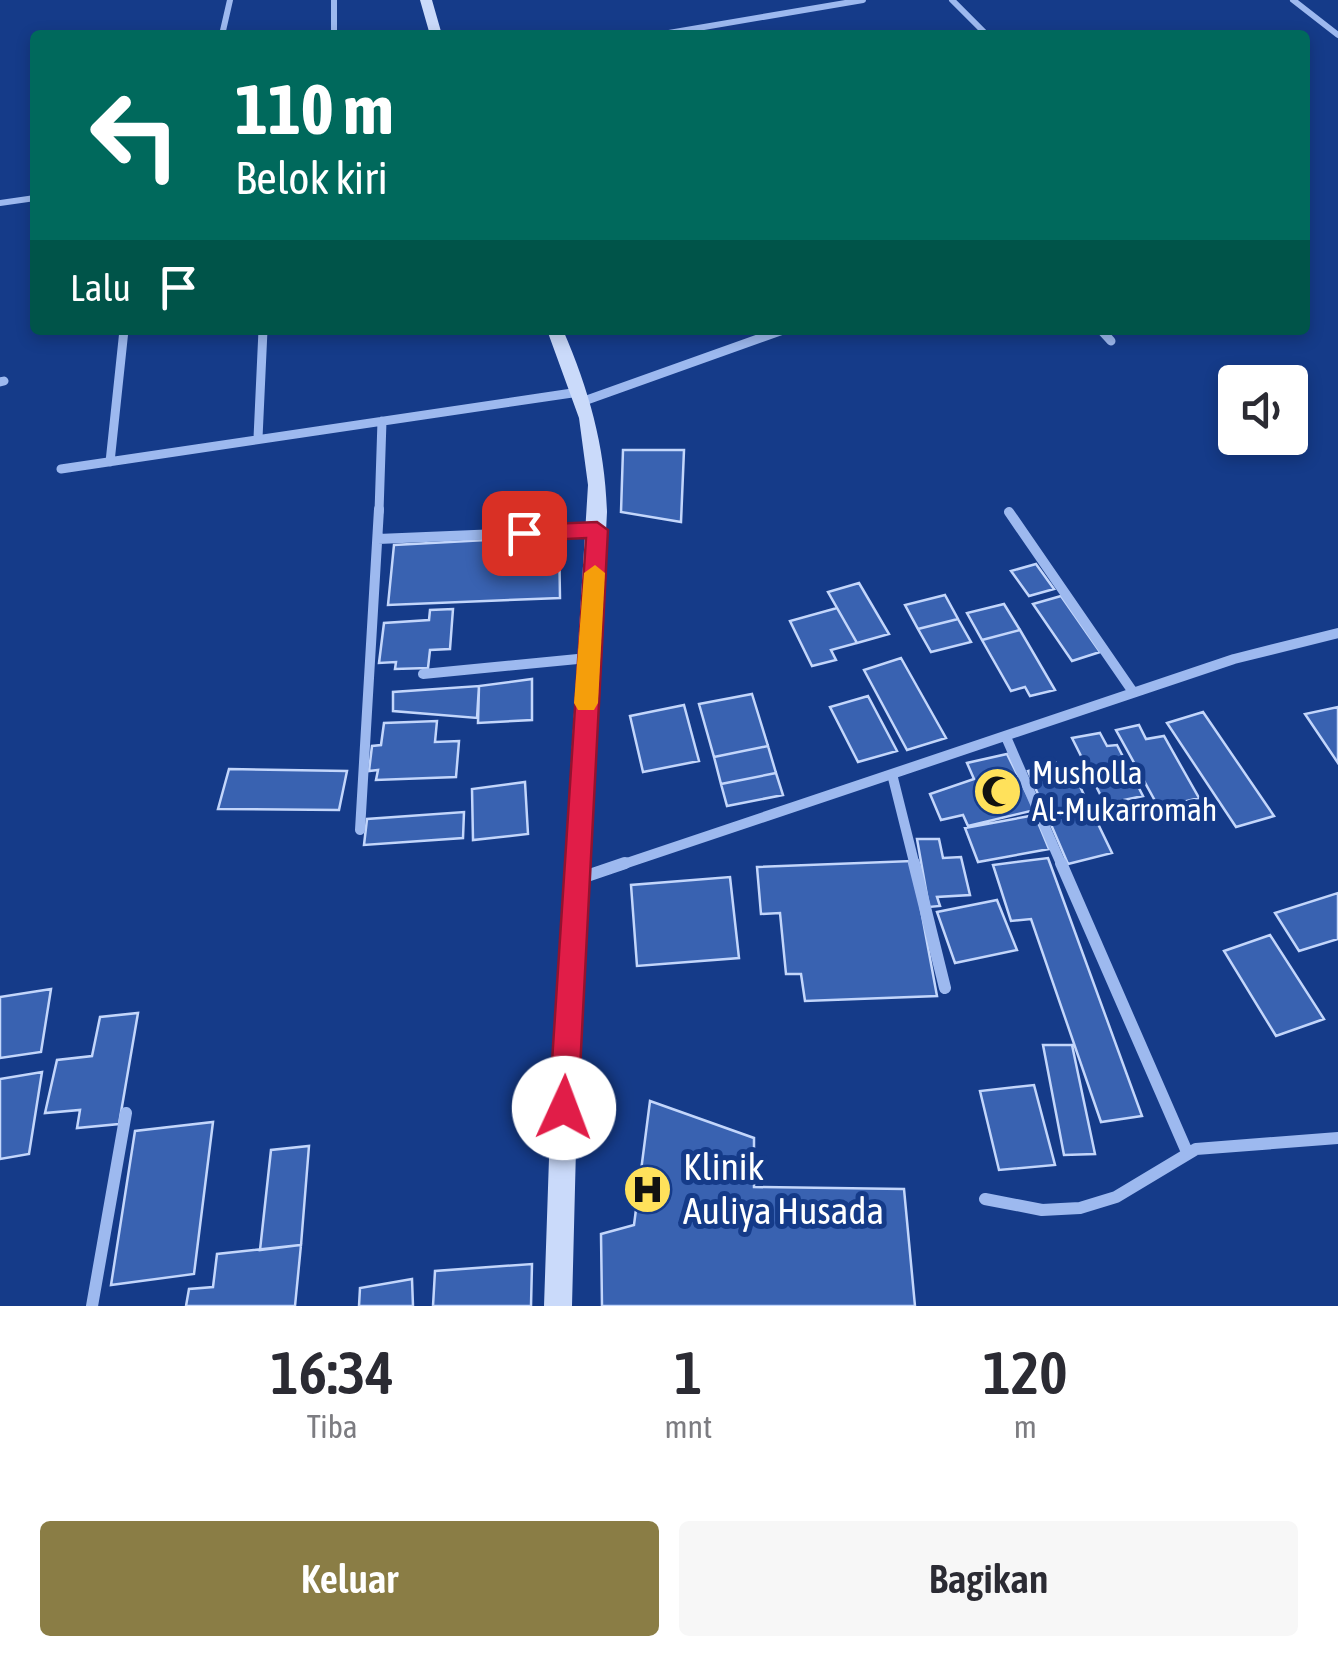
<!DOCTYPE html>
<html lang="id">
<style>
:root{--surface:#fff;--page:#f7f7f7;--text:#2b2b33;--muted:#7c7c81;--accent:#8a7d45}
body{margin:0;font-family:"Asap Condensed",sans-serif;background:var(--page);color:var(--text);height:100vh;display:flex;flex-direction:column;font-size:38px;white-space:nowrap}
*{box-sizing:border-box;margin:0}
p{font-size:32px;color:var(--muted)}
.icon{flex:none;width:55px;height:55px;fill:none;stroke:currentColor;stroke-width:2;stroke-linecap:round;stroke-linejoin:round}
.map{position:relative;height:1306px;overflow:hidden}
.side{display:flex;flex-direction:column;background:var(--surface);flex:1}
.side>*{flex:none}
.banner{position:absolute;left:30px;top:30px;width:1280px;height:305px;border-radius:10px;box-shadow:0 5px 15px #0003;background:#00695c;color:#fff;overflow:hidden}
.tools{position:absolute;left:1218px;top:365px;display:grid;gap:20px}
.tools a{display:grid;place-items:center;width:90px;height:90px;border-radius:10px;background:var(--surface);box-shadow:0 5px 15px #0003;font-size:50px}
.pin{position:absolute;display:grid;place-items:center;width:85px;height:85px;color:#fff;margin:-42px;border-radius:20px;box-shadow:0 5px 15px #0006}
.me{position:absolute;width:110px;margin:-55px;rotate:2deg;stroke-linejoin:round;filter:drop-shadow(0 0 8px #0008)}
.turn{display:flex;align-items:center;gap:35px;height:210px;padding:0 40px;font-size:45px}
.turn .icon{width:130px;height:130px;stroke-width:2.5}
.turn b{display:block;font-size:70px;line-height:85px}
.then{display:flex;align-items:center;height:95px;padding:0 40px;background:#0003;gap:20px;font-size:38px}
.eta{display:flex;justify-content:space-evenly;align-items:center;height:170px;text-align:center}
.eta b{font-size:60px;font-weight:600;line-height:70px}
.action{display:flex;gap:20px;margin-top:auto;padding:20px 40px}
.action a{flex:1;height:115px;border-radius:10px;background:var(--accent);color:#fff;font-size:40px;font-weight:600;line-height:115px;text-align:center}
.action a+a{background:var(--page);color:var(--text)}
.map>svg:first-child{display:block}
.building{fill:#3962b1;stroke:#c3d6fb;stroke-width:2.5}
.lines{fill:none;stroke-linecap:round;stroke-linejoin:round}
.street-far3{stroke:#9db9ef;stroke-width:6}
.street-far2{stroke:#9db9ef;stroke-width:9}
.street-far1{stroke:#9db9ef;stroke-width:10}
.street{stroke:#9db9ef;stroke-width:12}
.secondary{fill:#cadafa;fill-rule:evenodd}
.route{fill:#e11d48;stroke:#92132f;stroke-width:2.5}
.slow{fill:#f59e0b}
.labels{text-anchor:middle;stroke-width:10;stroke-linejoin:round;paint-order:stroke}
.poi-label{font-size:32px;fill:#fff;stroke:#153b89;text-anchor:start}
.near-poi-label{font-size:38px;fill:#fff;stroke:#153b89;text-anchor:start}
</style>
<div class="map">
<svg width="1338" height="1306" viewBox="0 0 1338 1306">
<rect width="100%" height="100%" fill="#153b89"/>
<path class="building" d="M623,450H684L681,522L621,512Z
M559,536L560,598L388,605L394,545Z
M1036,564L1054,589L1029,596L1011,571Z
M859,583L889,634L857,643L828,592Z
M945,595L958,619L918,629L905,605Z
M1061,596L1100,652L1072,661L1033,604Z
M1004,604L1020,630L982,640L967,613Z
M837,608L857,643L831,650L836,660L812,666L790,621Z
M453,609L450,649L430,650L428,668L395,669L396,662L379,663L384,623L429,620L430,610Z
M958,619L971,642L931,652L918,629Z
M1020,630L1055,690L1030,696L1025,687L1011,691L982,640Z
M901,658L946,738L907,750L864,670Z
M532,679V720L478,723L479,686Z
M479,686L477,718L393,711V692Z
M752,694L768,746L714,757L699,704Z
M868,696L897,751L858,762L830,707Z
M684,705L699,761L643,772L630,716Z
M1338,707V763L1305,714Z
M1203,712L1274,816L1236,827L1167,723Z
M437,721L435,742L459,741L456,777L376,780L378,770L369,771L372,746L381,745L384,723Z
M1139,725L1146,739L1164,736L1199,798L1159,808L1116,730Z
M1100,733L1107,746L1117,745L1143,796L1105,804L1072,738Z
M768,746L776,773L721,784L714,757Z
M1007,754L1035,810L968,826L963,815L941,820L930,794L974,779L967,763Z
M1056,763L1063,776L1073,772L1112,853L1068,864L1028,771Z
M229,769L347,771L339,810L218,809Z
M776,773L783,795L727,806L721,784Z
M525,782L528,834L473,840L472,789Z
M464,812L463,838L364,845L367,819Z
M1035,815L1049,849L978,862L965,828Z
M917,839H939L943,858L961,857L970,895L937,897L940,906L929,907Z
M1048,858L1142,1116L1101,1122L1031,919L1011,921L993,865Z
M912,861L937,996L805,1001L801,974H786L780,913L761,914L757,867Z
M730,877L739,958L637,966L631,885Z
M1338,893V939L1299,951L1275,913Z
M997,900L1017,950L955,963L937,912Z
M1270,935L1324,1019L1276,1036L1224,951Z
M51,989L41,1052L0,1058V997Z
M138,1013L119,1124L77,1128L80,1110L45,1113L57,1060L92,1056L100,1017Z
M1043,1045H1072L1095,1154L1064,1155Z
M42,1072L29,1154L0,1159V1079Z
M1034,1085L1055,1165L999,1170L980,1091Z
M650,1101L754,1138V1187L904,1189L915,1306H602L601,1234L634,1225Z
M213,1122L194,1274L111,1285L135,1131Z
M309,1146L301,1245L260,1250L271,1150Z
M301,1245L295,1306H186L189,1289L213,1287L217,1254Z
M532,1264L531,1306H433L435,1271Z
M412,1279L413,1306H359L360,1288Z"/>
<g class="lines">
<path class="street-far3" d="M334,0V35
M952,0L987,35
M1293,0L1338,35
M222,35L230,0
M657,35L863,0
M0,203L35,198"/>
<path class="street-far2" d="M1101,330L1111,341
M0,382L4,381
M584,401L783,330
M258,438L263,330
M110,462L124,330
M61,469L579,392
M379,512L382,421"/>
<path class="street-far1" d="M1009,512L1133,692
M378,539L597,530
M423,674L588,658
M1006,737L1062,866
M892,774L915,866
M360,830L379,509
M618,866L1234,659L1338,633"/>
<path class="street" d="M914,863L945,988
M1061,863L1187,1152
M578,879L625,863
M985,1199L1042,1210L1080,1208L1116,1197L1196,1149L1338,1138
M92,1306L126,1113"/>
<path class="secondary" d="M420,0H432L442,35H430Z
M547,330H563C589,390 605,446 607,512L578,1070L572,1306H544L552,1070L588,485L579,418Z"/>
</g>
<path class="route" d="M597,522L608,530L578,1108L574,1119L564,1123L553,1119L549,1108L586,538L524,541L514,533L524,525Z"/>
<path class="slow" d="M595,565L605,573L598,703L594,710H578L574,703L584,573Z"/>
<defs>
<symbol id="mosque-disc" viewBox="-11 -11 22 22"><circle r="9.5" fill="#ffe15b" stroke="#153b89"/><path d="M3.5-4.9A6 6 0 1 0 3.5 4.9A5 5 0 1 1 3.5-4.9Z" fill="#111"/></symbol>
<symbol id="hospital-disc" viewBox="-11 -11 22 22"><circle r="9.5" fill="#ffe15b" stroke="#153b89"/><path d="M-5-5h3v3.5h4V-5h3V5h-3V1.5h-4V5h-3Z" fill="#111"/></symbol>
</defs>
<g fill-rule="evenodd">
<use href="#mosque-disc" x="970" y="764" width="55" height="55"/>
<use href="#hospital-disc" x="620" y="1162" width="55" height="55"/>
</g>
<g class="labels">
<g class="poi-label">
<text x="1032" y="784">Musholla<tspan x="1032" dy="37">Al-Mukarromah</tspan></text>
</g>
<g class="near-poi-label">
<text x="683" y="1180">Klinik<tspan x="683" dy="44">Auliya Husada</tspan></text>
</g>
</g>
</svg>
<div class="tools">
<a><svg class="icon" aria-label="sound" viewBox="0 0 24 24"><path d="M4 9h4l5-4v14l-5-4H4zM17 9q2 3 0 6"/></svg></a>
</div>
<div class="pin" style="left:524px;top:533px;background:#d93025"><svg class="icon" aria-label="arrive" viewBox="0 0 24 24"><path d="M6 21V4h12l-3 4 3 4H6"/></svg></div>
<svg class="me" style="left:564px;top:1108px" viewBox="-20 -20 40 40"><circle r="19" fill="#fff"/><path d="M0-13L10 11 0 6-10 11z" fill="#e11d48"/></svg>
<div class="banner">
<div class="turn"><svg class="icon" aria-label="left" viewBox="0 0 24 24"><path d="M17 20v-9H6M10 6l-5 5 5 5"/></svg><div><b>110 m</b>Belok kiri</div></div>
<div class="then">Lalu<svg class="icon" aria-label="arrive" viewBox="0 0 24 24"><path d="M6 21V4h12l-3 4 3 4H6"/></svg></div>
</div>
</div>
<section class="side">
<div class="eta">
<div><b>16:34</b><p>Tiba</p></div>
<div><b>1</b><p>mnt</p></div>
<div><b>120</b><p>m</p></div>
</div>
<div class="action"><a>Keluar</a><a>Bagikan</a></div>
</section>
